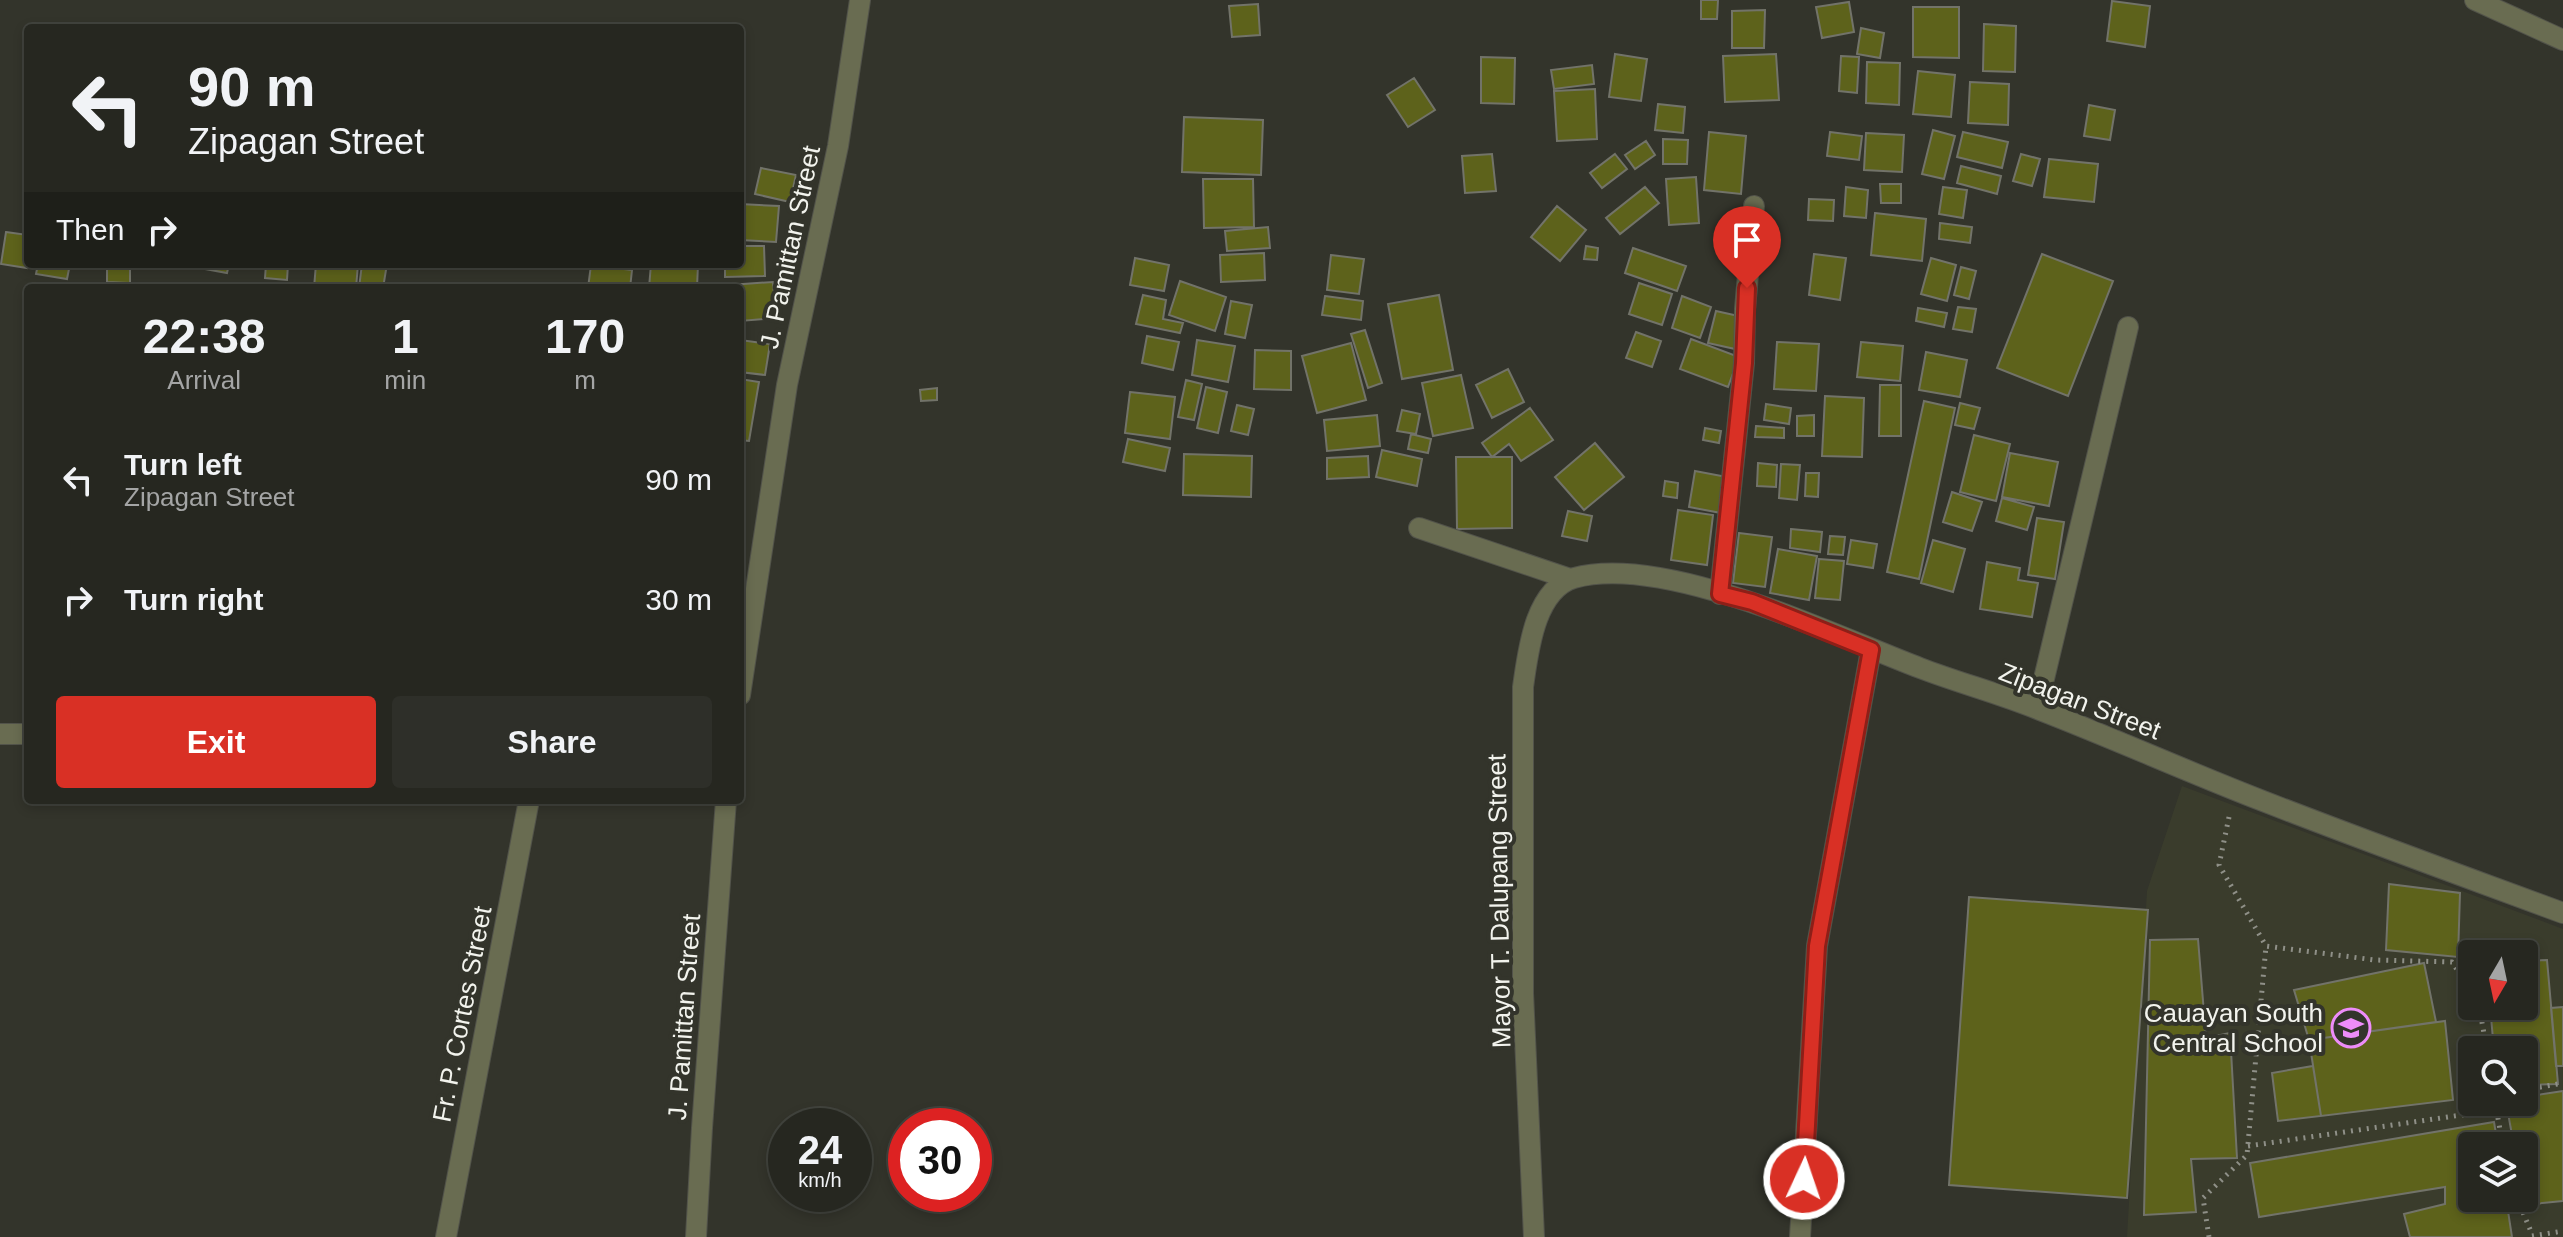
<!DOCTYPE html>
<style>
:root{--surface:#262720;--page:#2e2f29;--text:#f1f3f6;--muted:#a4a5a5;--line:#42443e;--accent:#d93025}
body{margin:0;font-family:Helvetica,sans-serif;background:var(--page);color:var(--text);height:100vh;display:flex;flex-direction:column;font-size:30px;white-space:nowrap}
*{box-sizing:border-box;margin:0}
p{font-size:26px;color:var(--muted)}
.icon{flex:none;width:44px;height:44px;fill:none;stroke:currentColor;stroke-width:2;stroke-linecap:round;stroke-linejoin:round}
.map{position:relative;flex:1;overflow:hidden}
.details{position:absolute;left:24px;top:284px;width:720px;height:520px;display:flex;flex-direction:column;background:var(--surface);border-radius:8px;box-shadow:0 4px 12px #0003,0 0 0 2px var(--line)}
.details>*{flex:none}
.banner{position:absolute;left:24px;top:24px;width:720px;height:244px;border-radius:8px;box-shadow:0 4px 12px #0003,0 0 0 2px var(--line);background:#262720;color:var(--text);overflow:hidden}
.needle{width:52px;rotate:189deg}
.tools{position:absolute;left:2458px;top:940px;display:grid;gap:16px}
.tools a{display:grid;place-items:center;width:80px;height:80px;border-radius:8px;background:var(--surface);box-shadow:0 4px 12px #0003,0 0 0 2px var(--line);font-size:40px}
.speed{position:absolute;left:768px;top:1108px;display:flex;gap:16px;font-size:40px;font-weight:700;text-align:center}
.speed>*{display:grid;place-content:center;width:104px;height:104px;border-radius:50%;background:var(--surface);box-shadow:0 4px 12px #0003,0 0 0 2px var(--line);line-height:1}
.speed small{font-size:20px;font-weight:400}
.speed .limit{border:12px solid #d22;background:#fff;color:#111}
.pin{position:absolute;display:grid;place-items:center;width:68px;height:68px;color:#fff;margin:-82px -34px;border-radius:50% 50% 50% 0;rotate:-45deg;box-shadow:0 0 8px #0007}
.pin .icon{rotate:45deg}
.me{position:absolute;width:88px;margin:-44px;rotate:3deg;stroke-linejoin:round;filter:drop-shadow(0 0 6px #0008)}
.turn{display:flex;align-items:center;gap:28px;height:168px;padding:0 32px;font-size:36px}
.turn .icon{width:104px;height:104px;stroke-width:2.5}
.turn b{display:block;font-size:56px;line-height:68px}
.then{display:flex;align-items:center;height:76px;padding:0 32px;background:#0003;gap:16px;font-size:30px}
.eta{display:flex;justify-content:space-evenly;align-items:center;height:136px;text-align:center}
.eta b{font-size:48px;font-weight:700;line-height:56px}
.action{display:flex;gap:16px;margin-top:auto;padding:16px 32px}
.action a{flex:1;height:92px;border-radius:8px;background:var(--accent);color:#fff;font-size:32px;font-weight:700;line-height:92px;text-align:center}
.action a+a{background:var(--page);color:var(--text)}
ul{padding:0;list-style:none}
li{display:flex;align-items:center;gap:24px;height:120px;padding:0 32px}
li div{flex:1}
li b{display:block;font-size:30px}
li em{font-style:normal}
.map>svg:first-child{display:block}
.built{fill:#3a3c2c;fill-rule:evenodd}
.building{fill:#5d621b;stroke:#727369;stroke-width:2}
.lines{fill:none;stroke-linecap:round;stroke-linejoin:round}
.minor-casing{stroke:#52534a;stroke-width:22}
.path{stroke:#8f9088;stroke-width:5;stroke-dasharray:2 6;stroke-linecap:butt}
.minor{stroke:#696c51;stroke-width:20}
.route-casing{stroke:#8d1f18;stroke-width:20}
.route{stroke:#d93025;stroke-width:14}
.labels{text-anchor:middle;stroke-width:8;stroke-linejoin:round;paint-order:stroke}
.street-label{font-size:26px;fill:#f2f3ed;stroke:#33342b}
.poi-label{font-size:26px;fill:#f2f3ed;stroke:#33342b;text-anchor:end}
</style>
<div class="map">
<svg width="2563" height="1237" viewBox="0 0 2563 1237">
<rect width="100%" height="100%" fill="#33342b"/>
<path class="built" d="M2182,786L2563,929V1237H2127L2147,891ZM2472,954H2524V1006H2472ZM2472,1050H2524V1102H2472ZM2472,1146H2524V1198H2472Z"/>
<path class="building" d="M1701,0H1718L1717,19H1701Z
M2112,1L2150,6L2145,47L2107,41Z
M1849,2L1854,32L1822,38L1816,7Z
M1258,4L1260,35L1232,37L1229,6Z
M1913,7H1959V58L1913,57Z
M1765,10L1764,48H1732V11Z
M1984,24L2016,26L2015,72L1983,71Z
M1861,28L1884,33L1880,58L1857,54Z
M1615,54L1647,59L1641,101L1609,97Z
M1776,54L1779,100L1725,102L1723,56Z
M1841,56L1859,57L1857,93L1839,91Z
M1481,57L1515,58L1514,104L1481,103Z
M1867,62L1900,63L1899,105L1866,103Z
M1592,65L1594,84L1554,89L1551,70Z
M1918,71L1955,75L1951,117L1913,114Z
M1414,78L1435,110L1408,127L1387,95Z
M1970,82L2009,84L2008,125L1968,123Z
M1595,89L1597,139L1557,141L1554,91Z
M1658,104L1685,107L1683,133L1655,130Z
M2089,105L2115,110L2110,140L2084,136Z
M1184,117L1263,120L1261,175L1182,172Z
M1933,130L1955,136L1944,179L1922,174Z
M1709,132L1746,136L1741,194L1704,190Z
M1830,132L1862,136L1859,160L1827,156Z
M1963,132L2008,142L2002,168L1957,157Z
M1866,133L1904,135L1902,172L1864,170Z
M1663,139L1688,140L1687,164H1663Z
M1646,141L1655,155L1635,169L1625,155Z
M1492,154L1496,191L1465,193L1462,156Z
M1615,154L1627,169L1602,188L1590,173Z
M2021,154L2040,159L2032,186L2013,181Z
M2049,159L2098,164L2094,202L2044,197Z
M1961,166L2001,176L1997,194L1957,183Z
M761,168L796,175L790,202L755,194Z
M1696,177L1699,223L1669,225L1666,179Z
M1203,179H1253L1254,227L1204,228Z
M1880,184H1901V203H1881Z
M1645,187L1659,203L1620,234L1606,218Z
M1846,187L1868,190L1866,218L1844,216Z
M1943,187L1967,190L1963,218L1939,214Z
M1809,199L1834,200L1833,221L1808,220Z
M740,204L779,206L776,242L740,240Z
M1557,206L1586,230L1560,261L1531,237Z
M1875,213L1926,219L1922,261L1871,255Z
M1940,223L1972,227L1970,243L1939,239Z
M1268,227L1270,248L1227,251L1225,231Z
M6,232L28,235L27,268L1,264Z
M740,246H764L765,276L725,277V264H740Z
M1586,246L1598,248L1597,260L1584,259Z
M1633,248L1686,266L1677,291L1625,273Z
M1264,253L1265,280L1221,282L1220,255Z
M1814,254L1846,258L1840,300L1809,295Z
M2042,254L2113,281L2068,396L1997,368Z
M1331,255L1364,259L1359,294L1327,290Z
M1135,258L1169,265L1164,291L1130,285Z
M1931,258L1956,265L1947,301L1921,294Z
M38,264H70L67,279L36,274Z
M107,264H130V283L107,282Z
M195,264H229L227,273L194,267Z
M266,264H288L287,280L265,278Z
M316,264H358L356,288H314Z
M362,264H387L383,288H359Z
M651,264H698L697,288H649Z
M591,265L632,270L630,288H588Z
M1961,267L1976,271L1969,299L1954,295Z
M1180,281L1226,297L1215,331L1169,315Z
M773,282L776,318L740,321V288H715V286Z
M1639,283L1672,294L1662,325L1629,314Z
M1143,295L1166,300L1163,319L1183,323L1180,333L1136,324Z
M1439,295L1453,370L1402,379L1388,304Z
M1325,296L1363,301L1361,320L1322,315Z
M1682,296L1711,307L1700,338L1672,328Z
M1231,301L1252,305L1245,338L1225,334Z
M1958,307L1976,309L1972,332L1953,329Z
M1918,308L1947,313L1944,327L1916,321Z
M1716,311L1743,317L1735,349L1708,343Z
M1365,330L1382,383L1368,388L1351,334Z
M1636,332L1661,341L1652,367L1626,358Z
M1147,336L1179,342L1173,370L1142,363Z
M1691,339L1739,357L1728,387L1680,369Z
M740,340L770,344L765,375L740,372Z
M1197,340L1235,346L1228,382L1192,375Z
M1777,342L1819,344L1816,391L1774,389Z
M1861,342L1903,346L1900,381L1857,377Z
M1351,343L1366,400L1317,413L1302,356Z
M1255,350L1291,351V390L1254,389Z
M1926,352L1967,360L1960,397L1919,390Z
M1508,369L1524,402L1492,418L1476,385Z
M1461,375L1473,428L1433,436L1422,383Z
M740,379L759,382L749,441L740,440Z
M1186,380L1202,384L1194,420L1178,417Z
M1880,385H1901V436H1879Z
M1206,387L1227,392L1218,433L1197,428Z
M937,388V400L921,401L920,390Z
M1130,392L1175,397L1170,439L1125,433Z
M1825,396L1864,398L1862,457L1822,456Z
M1924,401L1955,408L1919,579L1887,572Z
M1960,403L1980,408L1974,429L1955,425Z
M1766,404L1791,408L1789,424L1764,420Z
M1237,405L1254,409L1248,435L1231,431Z
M1530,408L1553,440L1521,461L1509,444L1492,457L1482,443Z
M1402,410L1420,414L1416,434L1397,431Z
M1377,415L1380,446L1327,451L1324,420Z
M1814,415V436H1797V416Z
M1756,426L1784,428V438L1755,437Z
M1705,428L1721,431L1719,443L1703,440Z
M1411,434L1431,439L1428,453L1408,449Z
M1974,435L2010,444L1996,501L1960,492Z
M1128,439L1170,448L1165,471L1123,462Z
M1595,443L1624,477L1584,510L1555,477Z
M1382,450L1422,459L1417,486L1376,477Z
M2010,453L2058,462L2049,506L2002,497Z
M1184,454L1252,456L1251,497L1183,495Z
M1368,456L1369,477L1327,479V458Z
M1456,457H1512V528L1457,529Z
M1758,463L1777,465L1776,487L1757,486Z
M1781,464L1800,465L1797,500L1779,498Z
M1695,471L1727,477L1721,513L1689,507Z
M1806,473H1819L1818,497L1805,496Z
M1665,481L1678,483L1677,498L1663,496Z
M1952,492L1982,502L1972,531L1943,522Z
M2002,498L2034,507L2027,530L1996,521Z
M1678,510L1713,515L1707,565L1671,560Z
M1568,511L1592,516L1587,541L1562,536Z
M2037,518L2064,522L2055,579L2028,575Z
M1791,529L1822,532L1820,552L1790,548Z
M1739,533L1772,537L1765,587L1733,583Z
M1830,536L1845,537L1843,555L1828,554Z
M1851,540L1877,544L1873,568L1847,564Z
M1933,540L1965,549L1953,592L1921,583Z
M1778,549L1817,556L1809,600L1770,593Z
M1819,559L1844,561L1840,600L1815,598Z
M1987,562L2020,568L2018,580L2038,583L2032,617L1980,609Z
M2389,884L2460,893L2458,957L2386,950Z
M1969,897L2148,910L2127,1198L1949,1185Z
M2198,939L2206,1038L2230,1033L2237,1158L2191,1159L2196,1212L2144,1215L2150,940Z
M2547,960L2558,1084L2524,1085V1050H2494L2490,1006H2524V961Z
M2424,963L2436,1022L2309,1040L2294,990Z
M2563,1007V1066H2556L2551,1008Z
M2445,1021L2453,1100L2321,1116L2309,1040Z
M2313,1066L2321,1116L2278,1121L2272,1073Z
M2563,1091V1201L2524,1205V1146H2514L2506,1102H2524V1097Z
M2494,1122L2498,1146H2472V1198H2506L2512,1237H2410L2404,1214L2445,1204V1187L2259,1217L2250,1163Z"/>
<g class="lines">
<defs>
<path id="minor" d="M2475,0L2563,40
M1419,528L1570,579
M1720,594L1744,363L1745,309L1754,206
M740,695L787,385L838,146L860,0
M2037,708L2128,327
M0,734H28
M446,1237L529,800
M696,1237L702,1128L726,800
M1534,1237L1523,993V687C1528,653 1534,590 1574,578C1664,553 1833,635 1920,668C1959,683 2001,694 2040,710C2115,739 2188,772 2263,801C2363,840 2463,876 2563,913
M1800,1237L1817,946L1871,650"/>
</defs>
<use href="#minor" class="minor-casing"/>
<path class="path" d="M2229,817L2219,865L2266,946
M2479,1006L2487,1050
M2524,1090L2563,1083
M2495,1102L2503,1146
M2248,1146L2496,1110
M2517,1198L2532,1234
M2532,1236L2563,1231
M2209,1237L2203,1198L2247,1155L2266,946L2375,960L2452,962L2472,993"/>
<use href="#minor" class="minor"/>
</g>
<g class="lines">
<defs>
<path id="route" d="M1747,288L1744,363L1720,594L1752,602L1871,650L1817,946L1804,1179"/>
</defs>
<use href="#route" class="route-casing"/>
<use href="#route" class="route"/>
</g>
<defs>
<symbol id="school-ring" viewBox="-11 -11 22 22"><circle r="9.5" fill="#33342b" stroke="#ed8cf9" stroke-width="1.5"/><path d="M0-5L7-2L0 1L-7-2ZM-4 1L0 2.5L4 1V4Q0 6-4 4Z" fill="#ed8cf9"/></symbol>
</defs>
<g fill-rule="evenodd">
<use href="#school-ring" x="2329" y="1006" width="44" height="44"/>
</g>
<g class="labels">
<g class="street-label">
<text transform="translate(790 247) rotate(-78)" y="9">J. Pamittan Street</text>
<text transform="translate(2080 701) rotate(21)" y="9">Zipagan Street</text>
<text transform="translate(1499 901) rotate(-91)" y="9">Mayor T. Dalupang Street</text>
<text transform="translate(462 1014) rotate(-79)" y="9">Fr. P. Cortes Street</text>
<text transform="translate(684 1017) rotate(-86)" y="9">J. Pamittan Street</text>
</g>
<g class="poi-label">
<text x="2323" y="1022">Cauayan South<tspan x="2323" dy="30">Central School</tspan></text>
</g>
</g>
</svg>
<div class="tools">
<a><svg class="needle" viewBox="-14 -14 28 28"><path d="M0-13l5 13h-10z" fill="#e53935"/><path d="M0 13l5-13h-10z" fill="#a4a5a5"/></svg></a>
<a><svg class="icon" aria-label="search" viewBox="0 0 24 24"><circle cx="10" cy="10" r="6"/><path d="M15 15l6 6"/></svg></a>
<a><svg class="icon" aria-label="layers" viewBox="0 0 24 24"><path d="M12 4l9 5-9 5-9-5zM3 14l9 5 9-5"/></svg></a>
</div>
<div class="speed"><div>24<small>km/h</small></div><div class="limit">30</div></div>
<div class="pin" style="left:1747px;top:288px;background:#d93025"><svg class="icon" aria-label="arrive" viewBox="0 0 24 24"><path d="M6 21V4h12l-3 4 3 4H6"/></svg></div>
<svg class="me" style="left:1804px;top:1179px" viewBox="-20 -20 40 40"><circle r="17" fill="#d93025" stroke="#fff" stroke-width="3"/><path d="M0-11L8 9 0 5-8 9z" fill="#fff"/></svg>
<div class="banner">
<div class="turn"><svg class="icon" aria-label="left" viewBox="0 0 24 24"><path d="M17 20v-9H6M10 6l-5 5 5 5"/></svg><div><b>90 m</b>Zipagan Street</div></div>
<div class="then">Then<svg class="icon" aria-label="right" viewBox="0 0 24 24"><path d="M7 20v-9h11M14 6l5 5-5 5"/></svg></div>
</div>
<section class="details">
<div class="eta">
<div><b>22:38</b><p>Arrival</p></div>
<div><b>1</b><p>min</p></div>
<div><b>170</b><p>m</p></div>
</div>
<ul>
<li><svg class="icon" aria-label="left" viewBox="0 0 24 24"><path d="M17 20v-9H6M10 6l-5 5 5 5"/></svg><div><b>Turn left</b><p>Zipagan Street</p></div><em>90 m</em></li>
<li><svg class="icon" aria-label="right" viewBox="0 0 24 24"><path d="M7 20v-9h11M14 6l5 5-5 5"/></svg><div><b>Turn right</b></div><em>30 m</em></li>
</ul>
<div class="action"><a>Exit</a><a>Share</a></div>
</section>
</div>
